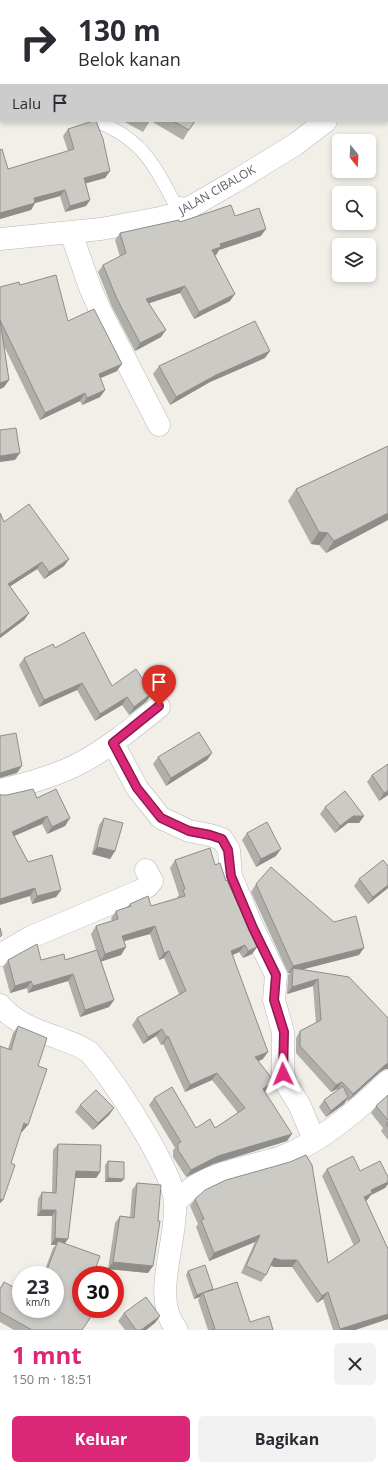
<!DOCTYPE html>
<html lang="id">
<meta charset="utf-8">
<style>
:root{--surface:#fff;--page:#f2f2f3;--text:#2b2b33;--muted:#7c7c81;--accent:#db2777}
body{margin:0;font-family:"Open Sans",sans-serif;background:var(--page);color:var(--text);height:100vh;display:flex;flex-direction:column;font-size:15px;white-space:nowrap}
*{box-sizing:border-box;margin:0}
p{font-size:13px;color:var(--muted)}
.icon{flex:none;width:22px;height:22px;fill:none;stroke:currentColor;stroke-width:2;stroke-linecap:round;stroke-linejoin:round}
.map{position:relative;height:1330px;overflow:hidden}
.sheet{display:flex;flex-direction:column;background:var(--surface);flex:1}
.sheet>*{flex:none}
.banner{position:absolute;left:0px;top:0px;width:388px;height:122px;box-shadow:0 2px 6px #0003;background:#fff;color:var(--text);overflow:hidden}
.needle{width:26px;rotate:162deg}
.fabs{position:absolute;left:332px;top:134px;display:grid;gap:8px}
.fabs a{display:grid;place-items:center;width:44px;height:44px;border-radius:6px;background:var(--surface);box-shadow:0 2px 6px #0003;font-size:20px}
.speed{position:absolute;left:12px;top:1266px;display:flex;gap:8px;font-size:20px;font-weight:700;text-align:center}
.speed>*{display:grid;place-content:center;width:52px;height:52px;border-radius:50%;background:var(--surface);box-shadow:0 2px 6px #0003;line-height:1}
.speed small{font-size:10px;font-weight:400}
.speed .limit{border:6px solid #d22;background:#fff;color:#111}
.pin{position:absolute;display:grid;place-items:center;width:34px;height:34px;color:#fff;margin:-41px -17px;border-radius:50% 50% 50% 0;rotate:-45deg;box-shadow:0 0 4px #0007}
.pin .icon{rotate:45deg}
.me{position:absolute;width:44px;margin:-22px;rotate:358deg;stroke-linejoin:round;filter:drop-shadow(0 0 3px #0008)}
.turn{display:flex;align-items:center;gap:14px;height:84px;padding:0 12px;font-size:18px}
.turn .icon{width:52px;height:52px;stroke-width:2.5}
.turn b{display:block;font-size:28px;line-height:34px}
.then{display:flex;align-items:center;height:38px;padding:0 12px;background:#0003;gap:8px;font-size:15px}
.round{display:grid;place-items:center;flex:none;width:42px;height:42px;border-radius:6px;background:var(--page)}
.headline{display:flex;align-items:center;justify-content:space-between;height:68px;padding:0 12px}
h1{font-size:24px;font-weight:700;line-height:30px;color:var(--accent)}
.primary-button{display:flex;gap:8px;margin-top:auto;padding:8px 12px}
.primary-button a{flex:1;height:46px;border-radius:6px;background:var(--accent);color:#fff;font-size:16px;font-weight:700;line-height:46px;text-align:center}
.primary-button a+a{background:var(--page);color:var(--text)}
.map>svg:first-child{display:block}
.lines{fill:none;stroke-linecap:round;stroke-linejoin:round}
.lane-casing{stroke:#b5b8bc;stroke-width:14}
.street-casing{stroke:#b5b8bc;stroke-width:23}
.lane{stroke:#fff;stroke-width:13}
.street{stroke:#fff;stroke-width:22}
.wall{fill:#afaea9}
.shaded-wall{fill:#8f8d8a}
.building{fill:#cccac5;stroke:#8f8d8a}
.route-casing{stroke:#8e194d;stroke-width:10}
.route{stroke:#db2777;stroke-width:7}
.labels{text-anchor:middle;stroke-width:3;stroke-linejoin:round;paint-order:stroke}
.street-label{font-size:12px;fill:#5f6368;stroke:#fff}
</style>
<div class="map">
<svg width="388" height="1330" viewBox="0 0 388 1330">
<rect width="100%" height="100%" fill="#f1efe8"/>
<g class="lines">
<defs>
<path id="lane" d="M0,88H1
M96,121C141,139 152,161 174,202L193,206"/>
<path id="street" d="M387,14L388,12
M71,233L91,290L101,312L159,425
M0,239L101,229L160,218L180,213L234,182L296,144L326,121
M113,743L137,788L161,818L189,831L210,835L222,839L229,850L231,876L253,928L276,975L274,1000L283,1032V1074L287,1085L300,1106L314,1140
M0,790C27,784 57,776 82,762C110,747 135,726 159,707
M0,955L31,937L140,891L148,886L152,881L146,870
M0,1005C14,1022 35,1030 56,1037C68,1042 78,1044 89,1052C112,1077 173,1170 175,1202C178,1241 150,1298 177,1330
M175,1202C182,1196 189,1189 197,1185C222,1170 254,1166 281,1157C320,1143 359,1109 388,1081"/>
</defs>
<use href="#lane" class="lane-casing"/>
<use href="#street" class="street-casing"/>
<use href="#lane" class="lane"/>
<use href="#street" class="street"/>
</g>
<path class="wall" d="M123,121H150L143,132Z
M151,121H195L189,130L183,140Z
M68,129L110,171L105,178L86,183L90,200L86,206L65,212L60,196L35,203L31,210L0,219V150L8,169L68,151L63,136Z
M235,216L261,236L219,250L216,255H215L230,301L194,319L180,293L149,303L161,337L135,351L112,307L98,272L103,265L120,257L115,240L120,233L180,222Z
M20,285L68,321L117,371L100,378L105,390L100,397L82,405L80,401L40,420L4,346L9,380L4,387L0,389V287Z
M265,358L210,382L170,405L153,374L159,366Z
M388,446V520L326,553L319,545L311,544L288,501L296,489Z
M0,513L4,522L69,559L64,566L44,579L37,569L10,586L29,613L24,620L0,638Z
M55,648L112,686L152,693L147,701L129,715L122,705L95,721L77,690L39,707L19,665L24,658Z
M212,753L207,760L166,786L153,764L158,757Z
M372,775L388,795L379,801L367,782Z
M1,795L37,798L70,818L65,826L47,834L42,824L14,836L28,862L61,890L56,897L32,904Z
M325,807L364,816L359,823H348L335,833L320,814Z
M104,818L115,851L110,859L92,854L99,825Z
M247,833L276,856L256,867L242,840Z
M175,860L215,865L226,881L257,947L252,954L243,958L239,952L233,955L263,1059L259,1061L269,1088L265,1092L287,1141L213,1164L186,1177L173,1157V1150L175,1148L149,1105L154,1098L196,1128H215L238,1113L212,1080L185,1092L163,1044L161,1045L156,1036L143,1044L132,1025L137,1018L179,994L164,958L159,960L150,934L124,941L126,947L121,955L101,961L114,1000L109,1007L80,1017L68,981L28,993L27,988L10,993L3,967L8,960H65L96,950L91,934L96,926L112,921L111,918L116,911L127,907L130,904L151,906L178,898L177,897L179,895L170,868Z
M359,879L388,888L368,904L354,886Z
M256,884L359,955L302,969L388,1018V1069H385L380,1072L348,1101L347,1100L344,1104L326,1117L319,1107L324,1100L338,1090L337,1089L331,1092L296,1053V1038L300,1031L316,1023L313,986L287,994L288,975L290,973H288L251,892Z
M18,1026L38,1066L22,1132L21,1131L11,1163L3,1200L0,1203V1046L8,1049L13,1033Z
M388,1095V1140L381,1131L383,1128L371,1113L376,1106Z
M80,1105L114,1108L109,1115L93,1130L75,1112Z
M58,1144L100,1172L96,1178H75L65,1243L81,1275L82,1330H14L0,1322V1288L4,1282L21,1309L55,1275H43L53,1248L56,1245H51L52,1216H37L38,1199L42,1192L52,1193L53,1150Z
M108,1161L121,1182H105V1165Z
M327,1169L360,1171L388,1177V1184L385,1188L371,1195L367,1200L366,1201L388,1249V1319L355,1330H333L323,1299L317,1303L292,1267H275L271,1266L266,1275L261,1282L241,1273L255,1242L209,1261L196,1227L198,1224L190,1206L195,1199L328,1263L354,1246L322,1176Z
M137,1183L153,1266L148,1273L108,1269L115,1223L120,1216L130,1217L132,1190Z
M188,1271L213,1289L250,1322L273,1330H208L198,1300L200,1297L194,1299L186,1275Z
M124,1313L160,1316L155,1323L146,1330H125L118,1321Z"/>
<path class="shaded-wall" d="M110,171L105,178L80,185L84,178Z
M65,190L60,196L35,203L31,210L0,219V213L34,198Z
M90,200L86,206L65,212L70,206Z
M266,229L261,236L219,250L216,255L207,258L212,250L220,244Z
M185,286L180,293L141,306L146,299Z
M235,294L230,301L194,319L199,312Z
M166,330L161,337L135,351L140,343Z
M270,351L265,358L210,382L170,405L176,397L216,375Z
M122,364L117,371L94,381L99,374Z
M9,380L4,387L0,389V383Z
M105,390L100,397L82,405L87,398Z
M85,393L80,401L40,420L45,413Z
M20,453L15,460L0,462V456Z
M388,513V520L326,553L334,541Z
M319,532L328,533L319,545L311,544Z
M69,559L64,566L44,579L49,572Z
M42,562L37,569L3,591L8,584Z
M29,613L24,620L0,638V635Z
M82,683L77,690L39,707L44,700Z
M152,693L147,701L129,715L134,707Z
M127,697L122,705L95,721L100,714Z
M212,753L207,760L166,786L171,778Z
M22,766L17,773L0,778V773Z
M388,791V795L379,801L384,793Z
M47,816L42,824L7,839L12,832Z
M353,816H364L359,823H348L335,833L340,826Z
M70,818L65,826L47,834L52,827Z
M97,847L115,851L110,859L92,854Z
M281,849L276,856L256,867L261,859Z
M388,885V888L368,904L373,897Z
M35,888L30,896L0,905V899Z
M61,890L56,897L32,904L37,896Z
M155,926L150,934L117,943L122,936Z
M245,945L239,952L226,958L231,951Z
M126,947L121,955L100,962L105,954Z
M257,947L252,954L243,958L248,951Z
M364,948L359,955L293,972V968L290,973H288L293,966Z
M169,951L164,958L159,960L164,953Z
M73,974L68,981L28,993L33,986Z
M318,979L313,986L287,994L292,987Z
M31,981L27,988L10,993L15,986Z
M114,1000L109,1007L80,1017L85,1010Z
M162,1029L156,1036L143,1044L148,1037Z
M168,1036L163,1044L161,1045L166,1037Z
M268,1052L263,1059L250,1064L255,1057Z
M388,1063V1069H385L380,1072L348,1101L353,1094L385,1065Z
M217,1073L212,1080L185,1092L190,1085Z
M274,1081L269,1088L258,1097L263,1089Z
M342,1082L337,1089L331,1092L336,1085Z
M348,1097L344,1104L326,1117L331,1111Z
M114,1108L109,1115L93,1130L98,1123Z
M24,1123L28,1125L22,1132L18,1131Z
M292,1134L287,1141L213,1164L186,1177L191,1170L218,1156Z
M76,1171L100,1172L96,1178H71Z
M108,1178L124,1179L121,1182H105Z
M388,1182V1184L385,1188L371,1195L367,1200L359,1204L364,1197L371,1190Z
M0,1199L3,1200L0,1203Z
M41,1210H56L52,1216H37Z
M260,1235L255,1242L209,1261L214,1253Z
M55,1238L68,1239L63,1246L58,1241L56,1245H51Z
M274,1258L297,1260L292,1267H275L269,1265Z
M113,1262L153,1266L148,1273L108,1269Z
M328,1292L323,1299L317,1303L322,1296Z
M203,1293L200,1297L194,1299L197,1295Z
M388,1314V1319L355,1330H340V1329Z
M160,1316L155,1323L146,1330H141Z"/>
<path class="building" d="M219,0H242L244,1H219Z
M93,121H96L103,139L110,171L84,178L90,200L70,206L65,190L34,198L35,203L0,213V150L2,149L8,169L74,149L68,129Z
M173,121H195L189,130Z
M231,205L235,216L259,208L266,229L220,244L221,247L212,250L235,294L199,312L185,286L146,299L166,330L140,343L117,299L103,265L126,253L120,233L179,220L180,222Z
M56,275L68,321L94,309L122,364L99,374L105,390L87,398L85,393L45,413L0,320L9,380L0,383V287L19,282L20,285Z
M255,321L270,351L216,375L176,397L159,366Z
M16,428L20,453L0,456V430Z
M388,446V513L334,541L328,533L319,532L296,489Z
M29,504L69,559L49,572L42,562L8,584L29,613L0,635V513L4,522Z
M84,632L112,686L136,669L152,693L134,707L127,697L100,714L82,683L44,700L24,658L53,644L55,648Z
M199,732L212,753L171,778L158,757Z
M16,733L22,766L0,773V736Z
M388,764V791L384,793L372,775Z
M33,789L37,798L56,789L70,818L52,827L47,816L12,832L28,862L52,855L61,890L37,896L35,888L0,899V794L1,795H7Z
M345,791L364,816H353L340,826L325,807Z
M104,818L123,823L115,851L97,847Z
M267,822L281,849L261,859L247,833Z
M210,848L215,865L220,863L226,881L227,880L257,947L248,951L245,945L231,951L268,1052L255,1057L274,1081L263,1089L292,1134L218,1156L191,1170L178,1150V1143L181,1142L154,1098L172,1087L196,1128L210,1119L215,1128L245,1108L217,1073L190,1085L168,1036L166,1037L162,1029L148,1037L137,1018L186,991L169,951L164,953L155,926L122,936L126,947L105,954L96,926L118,919L116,911L131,906L130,904L148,896L151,906L185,896L183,890L185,889L175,860Z
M383,860L388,866V885L373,897L359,879Z
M271,867L334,922L356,916L364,948L293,966L256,884Z
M0,928L2,935L0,937Z
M37,944L41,960L64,954L65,960L97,950L114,1000L85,1010L73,974L33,986L31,981L15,986L8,960Z
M293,968L349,977L388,1018V1063L385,1065L353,1094L342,1082L336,1085L300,1046V1031L321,1020L318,979L292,987Z
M18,1026L47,1038L38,1066L47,1069L28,1125L24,1123L11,1163L15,1165L3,1200L0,1199V1046L11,1050Z
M343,1086L348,1097L331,1111L324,1100Z
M96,1090L114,1108L98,1123L80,1105Z
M388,1095V1120L376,1106Z
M388,1122V1127L386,1124Z
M58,1144L101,1145L100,1172L76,1171L68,1239L55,1238L56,1210H41L42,1192L56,1193Z
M306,1155L312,1165L328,1263L360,1241L327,1169L353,1156L360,1171L380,1161L388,1177V1182L371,1190L372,1193L364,1197L388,1249V1314L340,1329L328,1292L322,1296L297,1260H280L274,1258L266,1275L246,1266L260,1235L214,1253L201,1220L204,1219L195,1199L205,1190L226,1180L290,1162Z
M108,1161L124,1162V1179L108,1178Z
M137,1183L161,1185L158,1221H160L153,1266L113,1262L120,1216L134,1218Z
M58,1241L100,1256L93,1275H81V1309H95L87,1323L82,1330H32L0,1312V1289L4,1282L21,1291V1309H55V1275H45Z
M205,1265L213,1289L197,1295L188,1271Z
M37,1272L43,1275H35Z
M237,1282L250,1322L269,1316L273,1330H211L215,1329L203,1293Z
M146,1297L160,1316L141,1330H136L124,1313Z"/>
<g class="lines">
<defs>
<path id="route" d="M159,706L113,743L137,788L161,818L189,831L210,835L222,839L228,850L231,876L253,928L276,975L274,1000L284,1032L283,1074"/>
</defs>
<use href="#route" class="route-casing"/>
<use href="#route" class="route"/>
</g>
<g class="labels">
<g class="street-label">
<text transform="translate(217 190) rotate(-30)" y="4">JALAN CIBALOK</text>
</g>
</g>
</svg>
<div class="fabs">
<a><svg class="needle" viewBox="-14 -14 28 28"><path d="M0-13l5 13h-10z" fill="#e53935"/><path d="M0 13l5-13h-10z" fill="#7c7c81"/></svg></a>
<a><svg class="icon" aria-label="search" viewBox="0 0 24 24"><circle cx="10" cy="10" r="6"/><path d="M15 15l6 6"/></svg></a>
<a><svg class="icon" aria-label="layers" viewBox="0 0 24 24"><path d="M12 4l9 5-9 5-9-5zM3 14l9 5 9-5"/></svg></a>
</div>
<div class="speed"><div>23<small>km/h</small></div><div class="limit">30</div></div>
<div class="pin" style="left:159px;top:706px;background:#d93025"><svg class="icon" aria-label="arrive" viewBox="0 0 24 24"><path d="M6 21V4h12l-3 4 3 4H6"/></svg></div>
<svg class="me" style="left:283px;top:1074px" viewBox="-20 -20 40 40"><path d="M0-17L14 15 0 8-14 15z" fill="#db2777" stroke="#fff" stroke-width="4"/></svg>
<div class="banner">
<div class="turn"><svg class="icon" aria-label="right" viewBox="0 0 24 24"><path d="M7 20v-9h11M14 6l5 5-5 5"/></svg><div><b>130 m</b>Belok kanan</div></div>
<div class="then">Lalu<svg class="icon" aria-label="arrive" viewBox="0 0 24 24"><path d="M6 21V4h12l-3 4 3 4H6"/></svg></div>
</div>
</div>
<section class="sheet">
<div class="headline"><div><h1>1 mnt</h1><p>150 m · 18:51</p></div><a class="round"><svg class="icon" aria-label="close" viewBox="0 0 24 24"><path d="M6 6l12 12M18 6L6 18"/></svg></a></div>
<div class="primary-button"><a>Keluar</a><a>Bagikan</a></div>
</section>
